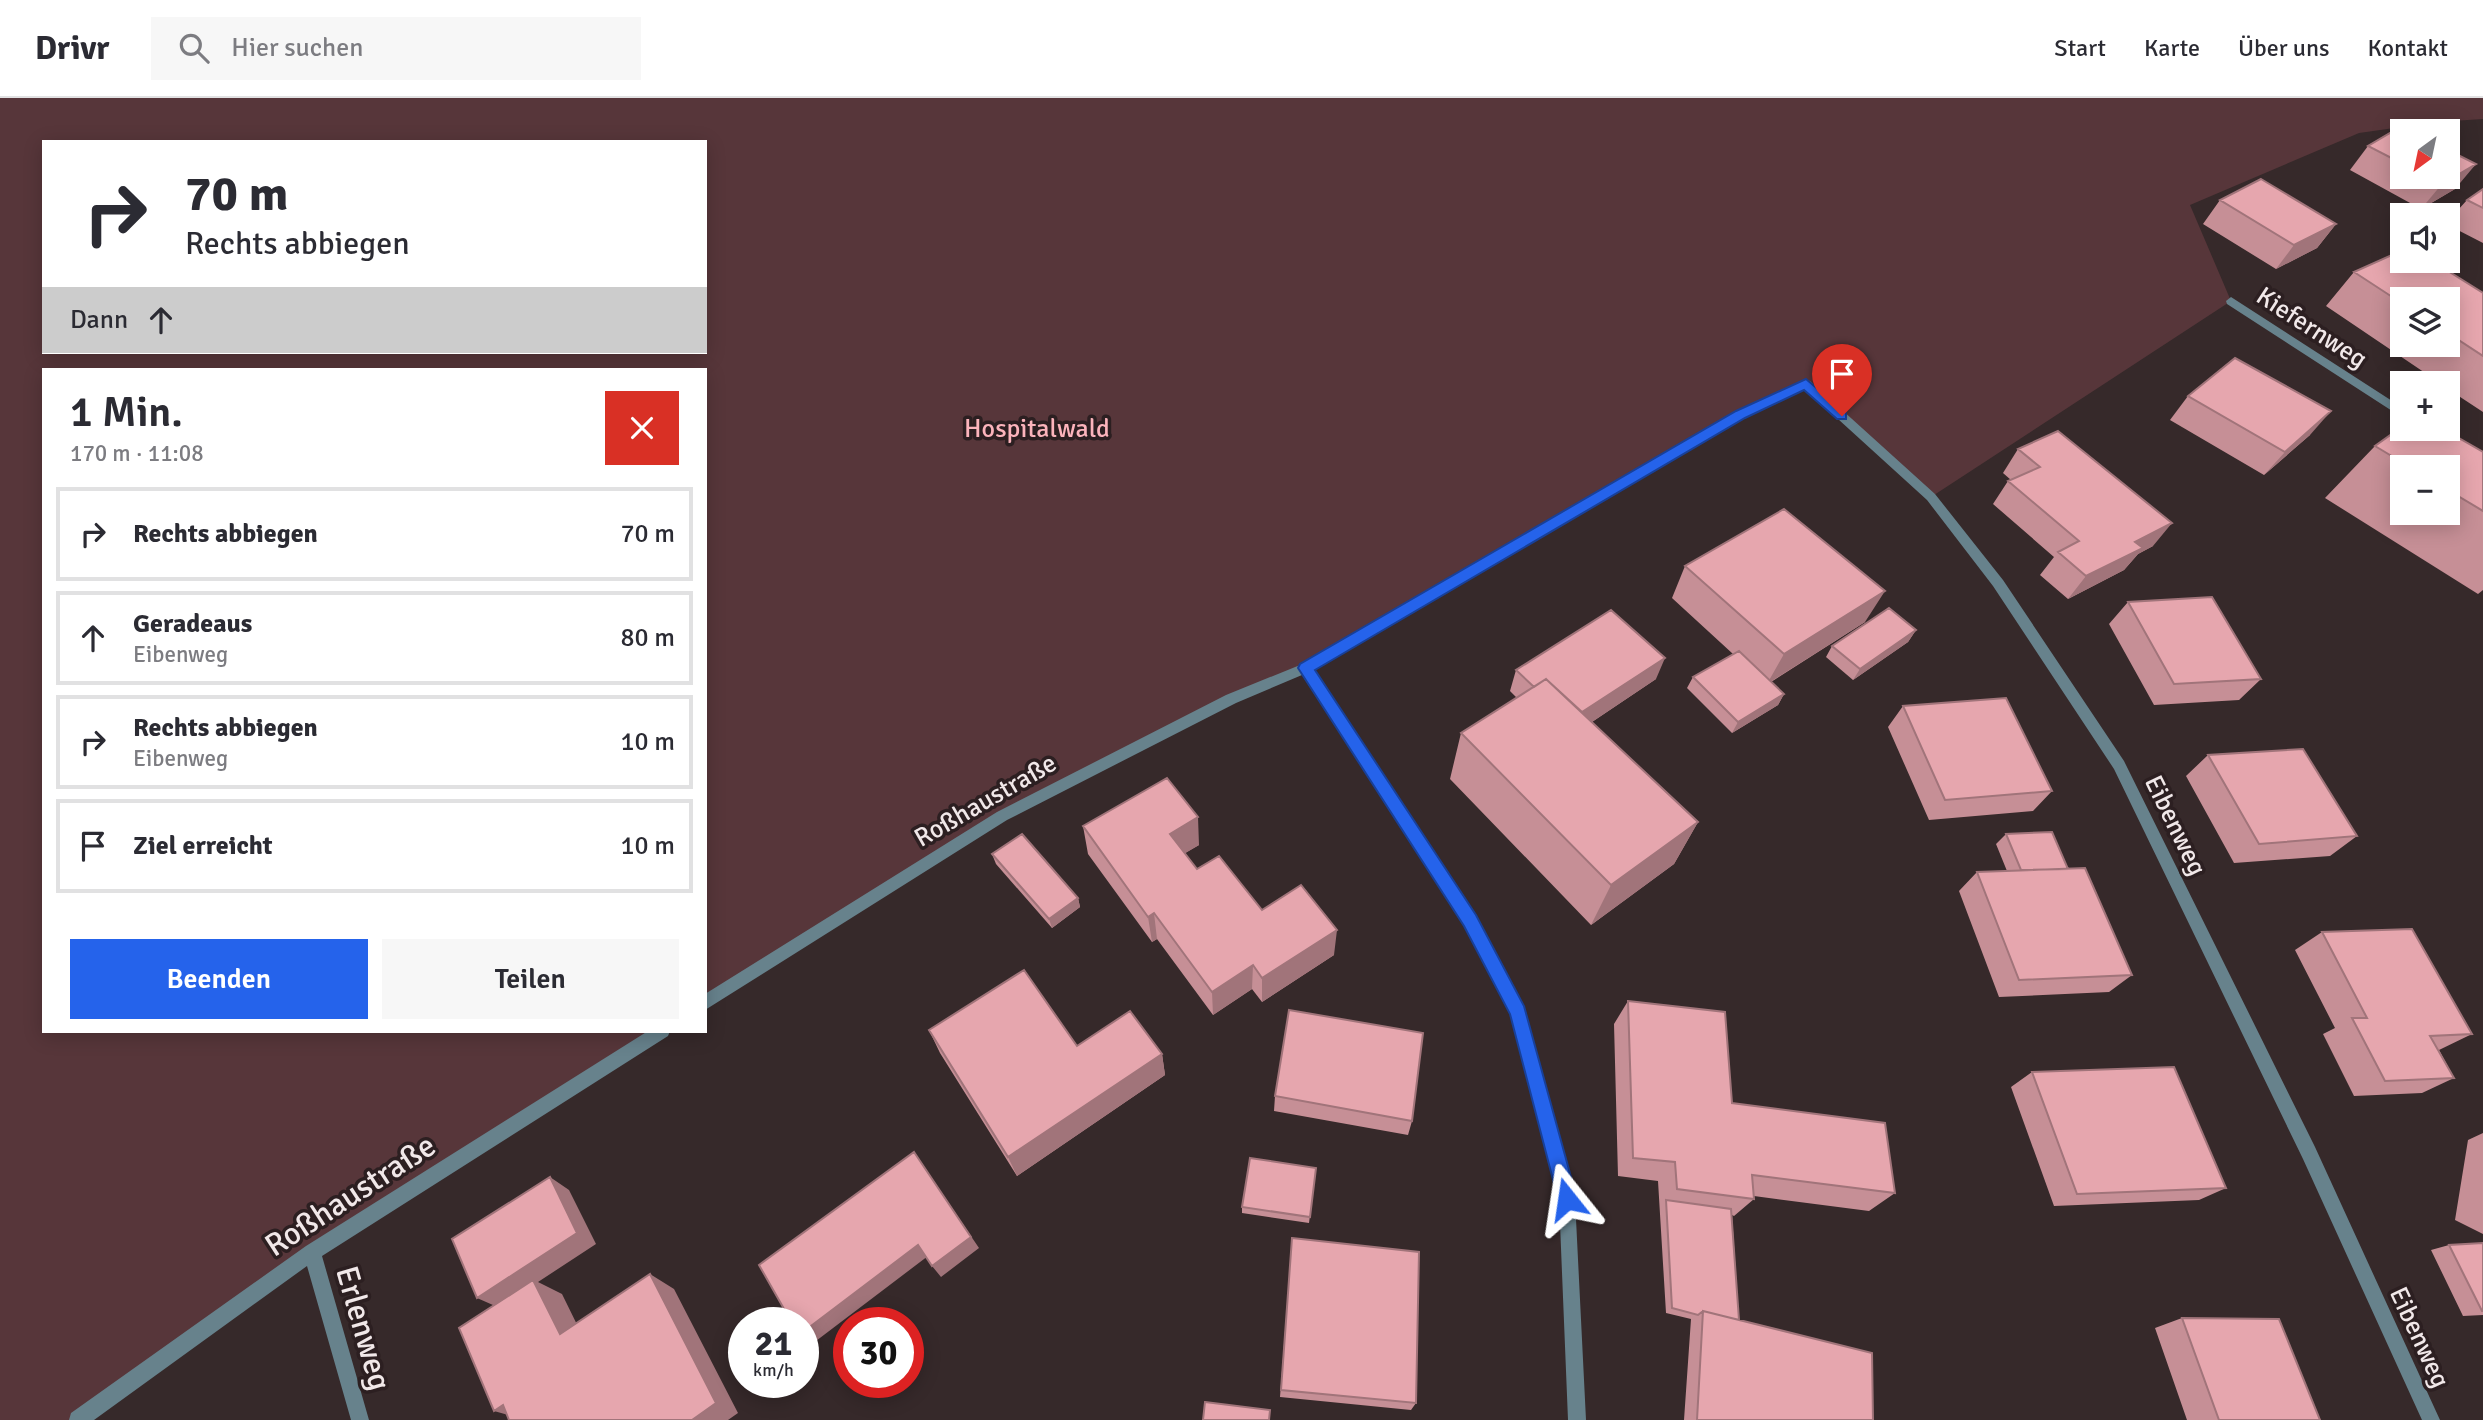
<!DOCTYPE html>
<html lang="de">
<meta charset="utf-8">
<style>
:root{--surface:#fff;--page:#f7f7f7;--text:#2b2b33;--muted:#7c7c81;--line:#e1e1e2;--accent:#2563eb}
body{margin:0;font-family:Signika,sans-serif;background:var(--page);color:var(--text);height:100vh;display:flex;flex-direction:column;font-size:26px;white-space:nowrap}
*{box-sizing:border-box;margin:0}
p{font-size:23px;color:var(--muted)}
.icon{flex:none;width:38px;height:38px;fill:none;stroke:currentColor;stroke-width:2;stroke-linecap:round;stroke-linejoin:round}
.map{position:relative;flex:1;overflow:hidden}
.panel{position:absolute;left:42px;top:270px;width:665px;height:665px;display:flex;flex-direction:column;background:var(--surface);border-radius:0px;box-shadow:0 4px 18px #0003}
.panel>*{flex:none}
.hud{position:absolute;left:42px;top:42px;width:665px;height:214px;border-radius:0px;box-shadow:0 4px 18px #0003;background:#fff;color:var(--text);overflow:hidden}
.needle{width:46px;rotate:213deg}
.fabs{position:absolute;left:2390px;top:21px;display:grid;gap:14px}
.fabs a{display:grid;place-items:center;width:70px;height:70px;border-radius:0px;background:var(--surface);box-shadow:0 4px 18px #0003;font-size:35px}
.speed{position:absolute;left:728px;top:1209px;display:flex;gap:14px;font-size:35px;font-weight:700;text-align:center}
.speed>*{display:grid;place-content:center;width:91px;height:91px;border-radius:50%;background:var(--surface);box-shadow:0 4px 18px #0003;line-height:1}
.speed small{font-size:18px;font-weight:400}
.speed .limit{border:10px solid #d22;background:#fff;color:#111}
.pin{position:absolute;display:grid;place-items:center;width:60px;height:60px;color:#fff;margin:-72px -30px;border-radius:50% 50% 50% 0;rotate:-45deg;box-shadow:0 0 7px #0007}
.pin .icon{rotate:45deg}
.me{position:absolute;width:77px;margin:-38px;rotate:345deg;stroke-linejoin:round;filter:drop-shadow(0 0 5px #0008)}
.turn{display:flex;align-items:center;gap:24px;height:147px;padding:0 28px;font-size:32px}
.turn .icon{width:91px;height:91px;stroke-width:2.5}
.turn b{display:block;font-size:49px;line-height:60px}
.then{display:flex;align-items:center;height:66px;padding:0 28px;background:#0003;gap:14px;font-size:26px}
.round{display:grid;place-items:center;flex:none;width:74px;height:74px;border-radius:0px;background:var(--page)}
.summary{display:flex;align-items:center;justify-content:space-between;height:119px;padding:0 28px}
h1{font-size:42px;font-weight:600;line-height:52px}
.action{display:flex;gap:14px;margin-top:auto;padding:14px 28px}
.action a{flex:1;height:80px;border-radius:0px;background:var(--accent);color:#fff;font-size:28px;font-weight:600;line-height:80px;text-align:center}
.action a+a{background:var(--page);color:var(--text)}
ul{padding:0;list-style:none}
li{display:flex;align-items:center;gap:21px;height:94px;margin:0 14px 10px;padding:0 14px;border:4px solid var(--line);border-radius:0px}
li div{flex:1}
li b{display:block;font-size:26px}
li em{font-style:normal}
header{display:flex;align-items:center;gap:42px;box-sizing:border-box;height:98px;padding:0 35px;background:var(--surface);border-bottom:2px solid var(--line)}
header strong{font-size:33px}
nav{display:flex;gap:38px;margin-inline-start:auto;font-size:24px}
.search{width:490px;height:63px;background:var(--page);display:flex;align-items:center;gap:18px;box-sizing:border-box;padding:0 24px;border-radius:0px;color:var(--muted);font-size:26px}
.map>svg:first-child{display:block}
.green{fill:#57363a;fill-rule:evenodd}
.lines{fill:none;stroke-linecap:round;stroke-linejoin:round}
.service{fill:#67828c;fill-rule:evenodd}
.minor{fill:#67828c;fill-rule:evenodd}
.wall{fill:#c68f96;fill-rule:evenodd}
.shaded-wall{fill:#a1747a}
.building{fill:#e6a6ae;stroke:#a1747a;stroke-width:2}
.route{fill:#2563eb;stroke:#184099;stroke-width:2}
.labels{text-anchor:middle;stroke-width:7;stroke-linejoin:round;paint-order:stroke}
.street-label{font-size:26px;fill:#f1e8e9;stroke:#2c1f21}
.park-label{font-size:26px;fill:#fcb4bc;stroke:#2c1f21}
.near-street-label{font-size:32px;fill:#f1e8e9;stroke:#2c1f21}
</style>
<header>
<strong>Drivr</strong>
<div class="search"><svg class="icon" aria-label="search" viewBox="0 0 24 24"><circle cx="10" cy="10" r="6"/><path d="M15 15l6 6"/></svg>Hier suchen</div>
<nav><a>Start</a><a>Karte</a><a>Über uns</a><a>Kontakt</a></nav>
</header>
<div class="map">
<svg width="2483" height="1322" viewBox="0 0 2483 1322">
<rect width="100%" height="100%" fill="#36292a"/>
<path class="green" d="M0,0H2483V21L2437,24L2359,35L2190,107L2231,203L1931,399L1805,286L1741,316L1305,570L1002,718L705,905V271H44V933H662L312,1154L78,1322H0ZM44,44H705V254H44Z"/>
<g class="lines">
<path class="service" d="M1741,312L1747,316L1745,319L1310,574H1300L1298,570L1300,566Z"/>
<path class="minor" d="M2231,199L2403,310V320L2227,206L2226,203Z
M1806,282L1810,283L1935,396L2003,482L2124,663L2315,1049L2440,1322H2422L2303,1061L2114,671L1993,488L1927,402L1805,291L1745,319H1737L1735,316L1737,313Z
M1305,565L1310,566L1475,817L1526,914L1575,1101L1586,1322H1568L1559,1101L1511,916L1465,827L1302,577L1236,605L1007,722L705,912V896L997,714L1226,597Z
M648,933H670L668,938L322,1158L369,1322H351L307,1168L94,1322H69L71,1315L306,1148Z"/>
</g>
<path class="wall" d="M2403,33V79H2448L2455,91L2421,111L2350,72L2368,48Z
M2483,91V145L2448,127V123L2467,102Z
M2220,102L2336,126L2317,150L2276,171L2203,126Z
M2354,174L2483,195V314L2448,291V285H2440L2326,208ZM2403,201H2448V247H2403Z
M2188,298L2310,337L2264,377L2170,322Z
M2375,348L2483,354V492L2478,496L2325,400ZM2403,369H2448V415H2403Z
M2018,351L2153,448L2138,456L2124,472L2068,501L2040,477L2054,459L1993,406L2008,383L2011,382L2003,375Z
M1685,468L1865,524L1771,584L1784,596L1778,607L1732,635L1687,590L1693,579L1733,556L1672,500Z
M2128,504L2261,581L2239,602L2154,607L2109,526Z
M1916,532L1908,544L1853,582L1826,559L1832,548Z
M1516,572L1656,581L1592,624L1698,724L1674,766L1591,827L1450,681L1461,635L1517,600L1510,593Z
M1903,608L2052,693L2033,713L1929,722L1888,629Z
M2208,657L2357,738L2330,758L2234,765L2186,678Z
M1083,728L1199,747L1185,755L1197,771L1334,857L1262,904L1252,891L1213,917L1157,841L1152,844L1088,756Z
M2006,736L2068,771L2132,877L2109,894L1999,899L1959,793L1977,774L2007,773L1996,746Z
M992,756L1078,800L1080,809L1052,830L996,766Z
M2322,834L2472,936L2439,952L2454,980L2422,995L2354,998L2323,936L2335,930L2295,852Z
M1628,903L1732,1005L1895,1095L1869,1113L1754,1098V1101L1734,1118L1732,1117L1739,1222L1873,1322H1684L1691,1221L1666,1215L1658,1083L1618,1078L1614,926Z
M929,932L1077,948L1162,956L1165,977L1017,1078L940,955Z
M2032,974L2226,1090L2199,1102L2054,1108L2011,989Z
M1275,998L1412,1023L1408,1037L1274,1013Z
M2483,1035V1136L2455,1122L2468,1042Z
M1316,1070L1309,1125L1242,1115V1109Z
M1292,1140L1416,1305L1411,1312L1280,1299Z
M2483,1145V1217L2463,1218L2431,1152L2449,1147Z
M2182,1220L2320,1322H2187L2155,1230Z"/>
<path class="shaded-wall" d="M2476,66L2455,91L2421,111L2442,86Z
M2336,126L2317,150L2276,171L2294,147Z
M2331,313L2310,337L2264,377L2285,354Z
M2172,425L2153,448L2138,456L2124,472L2068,501L2086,478L2135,444Z
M1885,493L1865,524L1767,586L1784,556Z
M1916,532L1908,544L1853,582L1860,571Z
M1665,560L1656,581L1562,644L1569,623Z
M1784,596L1778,607L1732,635L1738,624Z
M1198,719L1199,747L1172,763L1170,736Z
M1698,724L1674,766L1591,827L1611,787Z
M1078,800L1080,809L1052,830L1049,821Z
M1154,815L1157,841L1152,844L1148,819Z
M1337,832L1334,857L1262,904V880Z
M1253,867L1252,891L1213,917L1212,894Z
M1162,956L1165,977L1017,1078L1008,1059Z
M914,1054L979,1150L941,1179L932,1168Z
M550,1079L569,1092L596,1146L538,1184L562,1196L588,1249L477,1200Z
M918,1147L928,1158L812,1246L803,1239V1234Z
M650,1176L674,1191L738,1315L728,1322H692Z
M503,1307L526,1322L494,1313Z"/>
<path class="building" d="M2402,28L2411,33H2403V66L2368,48Z
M2448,52L2476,66L2442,86L2427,79H2448Z
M2261,81L2336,126L2294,147L2220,102Z
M2483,91V110L2467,102Z
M2403,152V163H2432L2483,195V258L2448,235V201H2403V206L2354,174Z
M2235,260L2331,313L2285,354L2188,298Z
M2403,328V331H2443L2483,354V413L2448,392V369H2410L2375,348Z
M2058,333L2172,425L2135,444L2143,450L2086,478L2058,454L2079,443L2008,383L2040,369L2018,351Z
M1784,411L1885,493L1784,556L1685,468Z
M2212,499L2261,581L2174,586L2128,504Z
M1889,510L1916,532L1860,571L1832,548Z
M1611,512L1665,560L1582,614L1546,581L1534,589L1516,572Z
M1739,553L1784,596L1738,624L1693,579Z
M1546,581L1698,724L1611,787L1461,635Z
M2006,600L2052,693L1945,702L1903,608Z
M2303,651L2357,738L2259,746L2208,657Z
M1167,680L1198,719L1170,736L1197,771L1219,758L1262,812L1301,787L1337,832L1262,880L1253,867L1212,894L1154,815L1148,819L1083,728Z
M2052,734L2068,771L2021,772L2006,736Z
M1022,736L1078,800L1049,821L992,756Z
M2085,770L2132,877L2019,882L1977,774Z
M2412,831L2472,936L2430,938L2454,980L2385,983L2352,920H2367L2322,834Z
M1024,872L1077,948L1130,913L1162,956L1008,1059L929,932Z
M1628,903L1725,914L1732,1005L1885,1025L1895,1095L1752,1077L1754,1101L1677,1091L1675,1064L1633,1060Z
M1289,912L1423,935L1412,1023L1275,998Z
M2174,969L2226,1090L2077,1096L2032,974Z
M914,1054L971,1139L932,1168L918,1147L803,1234V1225H792L759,1167Z
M1250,1060L1316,1070L1310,1119L1242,1109Z
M550,1079L577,1135L477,1200L452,1141Z
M1666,1102L1731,1111L1739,1222L1703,1213L1698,1217L1672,1210Z
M1292,1140L1419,1154L1416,1305L1281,1292Z
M2483,1145V1213H2482L2449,1147Z
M650,1176L716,1305L692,1322H509L503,1307L494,1313L459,1230L533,1182L560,1236Z
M1703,1213L1872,1255L1873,1322H1697Z
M2182,1220L2279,1221L2320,1322H2219Z
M1205,1304L1270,1312L1269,1322H1203Z"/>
<path class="route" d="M1806,281L1846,315V321H1837L1804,292L1745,320L1315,572L1476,817L1524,908L1577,1101L1574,1108L1567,1111L1561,1108L1558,1101L1510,916L1464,828L1298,570L1300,566L1736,313Z"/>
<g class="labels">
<g class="street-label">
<text transform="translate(2312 229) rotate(33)" y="9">Kiefernweg</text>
<text transform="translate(985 702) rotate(-30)" y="9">Roßhaustraße</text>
<text transform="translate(2176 727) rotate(64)" y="9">Eibenweg</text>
<text transform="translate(2420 1239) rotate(65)" y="9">Eibenweg</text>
</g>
<g class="park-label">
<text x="1037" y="339">Hospitalwald</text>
</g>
<g class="near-street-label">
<text transform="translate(350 1097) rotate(-33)" y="11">Roßhaustraße</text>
<text transform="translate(364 1230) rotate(74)" y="11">Erlenweg</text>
</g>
</g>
</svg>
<div class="fabs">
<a><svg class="needle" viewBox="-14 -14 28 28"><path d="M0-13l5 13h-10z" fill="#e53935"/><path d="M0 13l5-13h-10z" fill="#7c7c81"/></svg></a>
<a><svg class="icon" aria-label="sound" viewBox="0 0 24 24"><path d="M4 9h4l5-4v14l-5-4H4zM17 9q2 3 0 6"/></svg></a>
<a><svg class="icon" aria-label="layers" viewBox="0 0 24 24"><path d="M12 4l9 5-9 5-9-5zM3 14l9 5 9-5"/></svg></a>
<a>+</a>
<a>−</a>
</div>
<div class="speed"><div>21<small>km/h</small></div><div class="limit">30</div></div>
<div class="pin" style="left:1842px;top:318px;background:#d93025"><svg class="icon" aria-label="arrive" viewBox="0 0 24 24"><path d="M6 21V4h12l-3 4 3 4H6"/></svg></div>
<svg class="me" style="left:1567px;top:1101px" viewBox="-20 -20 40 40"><path d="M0-17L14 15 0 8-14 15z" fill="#2563eb" stroke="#fff" stroke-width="4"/></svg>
<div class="hud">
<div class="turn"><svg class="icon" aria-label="right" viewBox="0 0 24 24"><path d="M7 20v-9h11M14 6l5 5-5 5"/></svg><div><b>70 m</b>Rechts abbiegen</div></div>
<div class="then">Dann<svg class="icon" aria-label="ahead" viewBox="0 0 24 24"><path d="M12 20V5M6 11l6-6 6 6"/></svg></div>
</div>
<section class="panel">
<div class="summary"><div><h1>1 Min.</h1><p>170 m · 11:08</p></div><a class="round" style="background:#d93025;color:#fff"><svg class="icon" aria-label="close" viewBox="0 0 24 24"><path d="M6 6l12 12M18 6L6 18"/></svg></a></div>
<ul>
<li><svg class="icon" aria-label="right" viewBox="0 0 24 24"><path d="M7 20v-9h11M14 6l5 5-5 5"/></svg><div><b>Rechts abbiegen</b></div><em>70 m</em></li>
<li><svg class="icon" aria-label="ahead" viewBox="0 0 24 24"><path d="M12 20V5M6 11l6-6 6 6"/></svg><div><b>Geradeaus</b><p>Eibenweg</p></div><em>80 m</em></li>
<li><svg class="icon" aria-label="right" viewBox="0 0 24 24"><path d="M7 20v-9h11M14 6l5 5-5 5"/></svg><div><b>Rechts abbiegen</b><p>Eibenweg</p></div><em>10 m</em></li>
<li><svg class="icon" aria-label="arrive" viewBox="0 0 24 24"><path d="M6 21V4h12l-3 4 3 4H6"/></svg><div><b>Ziel erreicht</b></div><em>10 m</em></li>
</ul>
<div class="action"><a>Beenden</a><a>Teilen</a></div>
</section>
</div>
